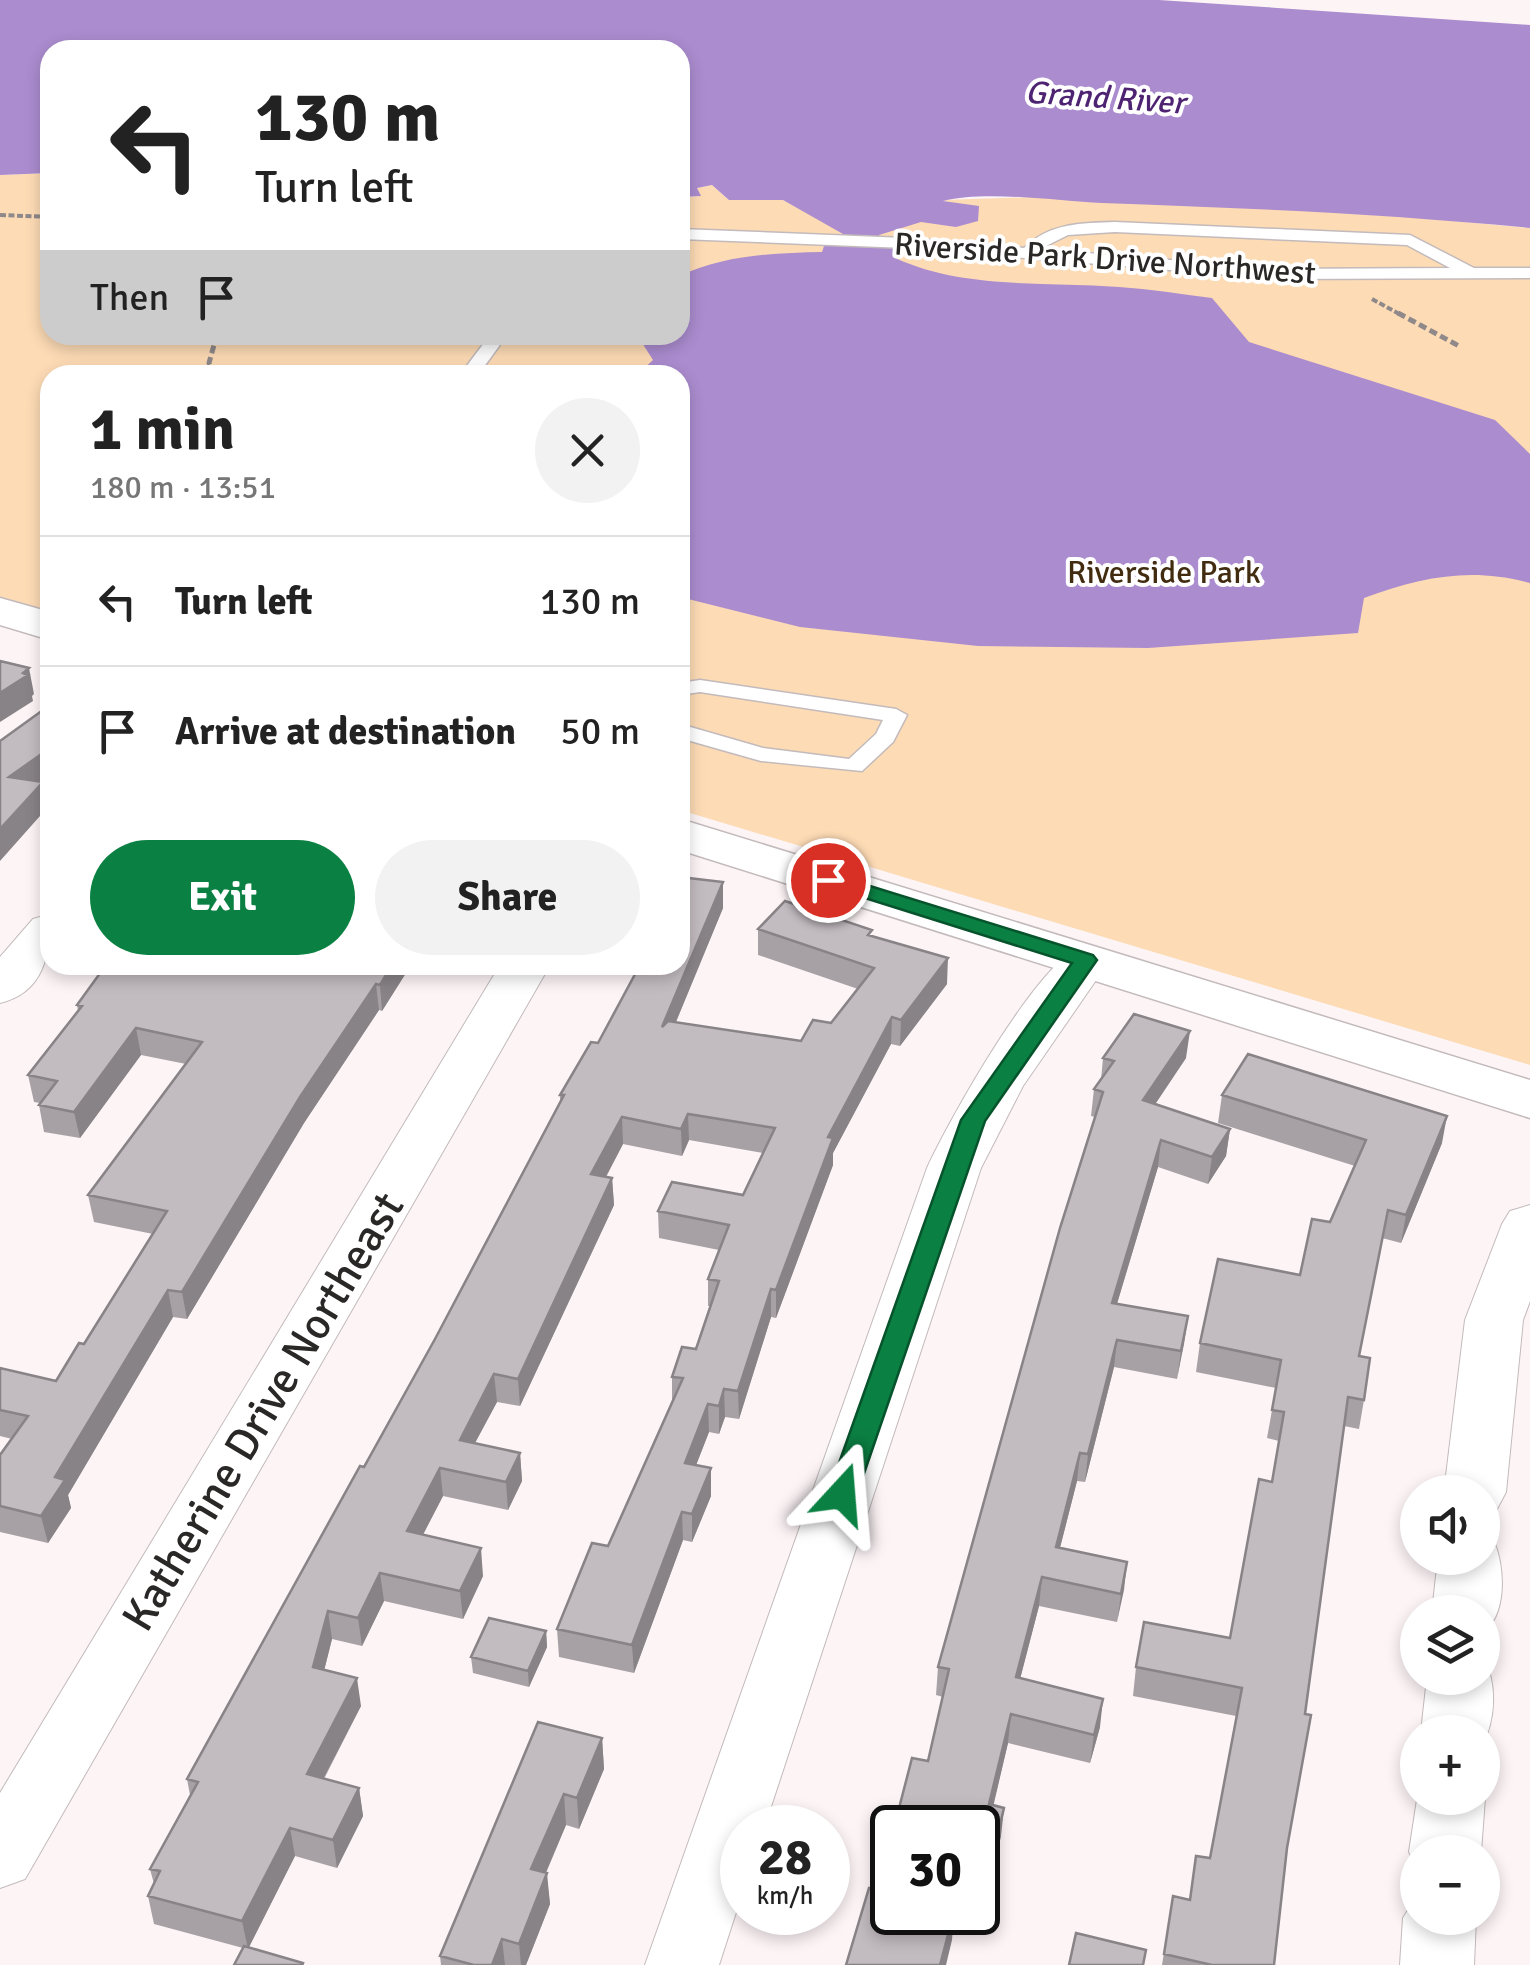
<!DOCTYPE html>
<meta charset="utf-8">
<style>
:root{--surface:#fff;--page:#f2f2f2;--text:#222;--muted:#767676;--line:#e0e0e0;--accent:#0b8043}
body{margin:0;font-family:Signika,sans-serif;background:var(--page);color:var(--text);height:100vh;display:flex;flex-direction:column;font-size:38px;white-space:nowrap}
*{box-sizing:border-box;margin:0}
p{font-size:32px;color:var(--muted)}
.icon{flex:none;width:55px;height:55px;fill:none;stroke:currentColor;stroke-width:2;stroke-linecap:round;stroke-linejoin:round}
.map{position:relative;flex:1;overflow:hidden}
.details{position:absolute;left:40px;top:365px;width:650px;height:610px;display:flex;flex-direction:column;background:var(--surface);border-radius:30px;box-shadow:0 5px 15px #0003}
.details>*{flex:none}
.banner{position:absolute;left:40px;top:40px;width:650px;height:305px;border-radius:30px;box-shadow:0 5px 15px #0003;background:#fff;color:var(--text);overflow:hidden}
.buttons{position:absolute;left:1400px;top:1475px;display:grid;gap:20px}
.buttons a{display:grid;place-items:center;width:100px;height:100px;border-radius:50%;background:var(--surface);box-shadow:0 5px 15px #0003;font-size:50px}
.speed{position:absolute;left:720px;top:1805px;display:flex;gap:20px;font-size:50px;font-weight:700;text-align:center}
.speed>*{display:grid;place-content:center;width:130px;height:130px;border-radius:50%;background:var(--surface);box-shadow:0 5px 15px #0003;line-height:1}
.speed small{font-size:25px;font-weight:400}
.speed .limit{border:5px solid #111;border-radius:15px;background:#fff;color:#111}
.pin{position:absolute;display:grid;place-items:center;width:85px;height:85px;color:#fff;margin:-42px;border:5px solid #fff;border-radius:50%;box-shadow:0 2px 10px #0007}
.me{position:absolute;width:110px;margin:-55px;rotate:19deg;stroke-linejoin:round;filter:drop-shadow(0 0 8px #0008)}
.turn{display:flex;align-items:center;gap:35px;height:210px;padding:0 50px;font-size:45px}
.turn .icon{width:130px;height:130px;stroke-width:2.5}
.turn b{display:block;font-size:70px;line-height:85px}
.then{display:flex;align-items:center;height:95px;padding:0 50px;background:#0003;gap:20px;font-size:38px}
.round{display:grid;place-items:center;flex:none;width:105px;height:105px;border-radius:52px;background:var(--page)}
.head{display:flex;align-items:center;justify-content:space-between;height:170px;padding:0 50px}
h1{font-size:60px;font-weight:700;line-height:75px}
.action{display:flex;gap:20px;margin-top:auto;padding:20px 50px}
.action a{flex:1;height:115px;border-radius:60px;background:var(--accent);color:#fff;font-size:40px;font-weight:700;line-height:115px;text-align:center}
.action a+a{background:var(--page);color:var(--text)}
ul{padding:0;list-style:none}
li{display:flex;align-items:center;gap:30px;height:130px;padding:0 50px;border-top:2px solid var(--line)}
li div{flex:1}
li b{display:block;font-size:38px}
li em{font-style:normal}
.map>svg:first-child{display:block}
.green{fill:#fddbb5}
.water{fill:#ab8ccf}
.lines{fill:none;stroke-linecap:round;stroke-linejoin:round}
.service-casing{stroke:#c3babb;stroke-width:3}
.minor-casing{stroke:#c3babb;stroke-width:2}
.secondary-casing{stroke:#c3babb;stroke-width:3}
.path-far1{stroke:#8f898a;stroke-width:4;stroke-dasharray:6 2.5;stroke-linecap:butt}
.path{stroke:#8f898a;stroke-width:5;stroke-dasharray:8 4;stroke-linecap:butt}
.service{fill:#fff;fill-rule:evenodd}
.minor{fill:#fff;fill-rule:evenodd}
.secondary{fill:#fff;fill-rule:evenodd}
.wall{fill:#a7a1a5}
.shaded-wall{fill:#888386}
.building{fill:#c2bbc0;stroke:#888386;stroke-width:2.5}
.route{fill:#0b8043;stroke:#07532c;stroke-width:2.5}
.labels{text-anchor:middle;stroke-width:8;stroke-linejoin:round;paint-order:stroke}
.far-water-label{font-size:32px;font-style:italic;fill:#4d2372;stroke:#fff}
.far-street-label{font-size:32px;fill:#2a2727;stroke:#fff}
.far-park-label{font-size:32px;fill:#422c10;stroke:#fff}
.near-street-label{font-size:45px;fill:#2a2727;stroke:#fff}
</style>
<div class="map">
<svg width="1530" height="1965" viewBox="0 0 1530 1965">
<rect width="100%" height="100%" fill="#fdf4f6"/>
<path class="green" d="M50,173V335H680V197L700,196L696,188L712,185L729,200H783L826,221L941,222L956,227L961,206L942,200L1037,197L1368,213L1530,228V1065L680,810V375H50V613L0,598V175Z"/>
<path class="water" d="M0,0H1159L1530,25V228C1387,214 1245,208 1102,203C1056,201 986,190 943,201L979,206L978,221L956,227L921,222L879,235L881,248H898L895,258C966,290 1043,281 1119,287C1150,289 1181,294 1212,298L1249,342L1495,420L1530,454V583C1470,567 1422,577 1364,598L1358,633L1148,648L978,646L800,627L680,597V375H637L653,360L637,335H680V276C723,255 775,253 822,252L824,246L840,245L843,234L783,200H729L712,185L697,188L701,196L680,197V50H50V173L0,175Z"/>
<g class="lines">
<defs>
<path id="service" d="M1115,222L1410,235L1474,268H1530V278L1277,279L906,248L680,239V229L906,238L1024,248C1049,223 1082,223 1115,222ZM1115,232L1407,245L1450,268L1277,269L1040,249L1068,235Z
M490,335H507L478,375H460Z
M700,680L896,709L907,715L893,742L862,771L761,761L680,738V724L763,748L849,759L876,734L883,720L700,692L680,695V683Z"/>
<path id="minor" d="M50,914C50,954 45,992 0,1003V957L33,919Z
M1085,945L1102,950L1110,960L1023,1086L981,1168L764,1828H742V1894L719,1965H645L927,1168C948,1122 1040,956 1085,945Z
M500,965H550L25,1879L0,1888V1793Z
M1530,1205V1301L1523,1320L1506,1492L1497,1509L1482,1513V1492H1444L1465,1320L1502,1224L1510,1211Z
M1482,1537L1493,1540C1505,1563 1508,1617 1482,1632V1612H1432L1438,1558H1482Z
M1484,1659C1497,1684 1496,1719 1482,1746V1732H1421L1427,1678H1482Z
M1418,1793V1798H1482V1793L1485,1798L1481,1852H1418V1869L1409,1852Z
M1418,1894V1918H1476L1474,1965H1400L1403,1918Z"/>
<path id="secondary" d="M0,598L50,612V640L0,625Z
M680,819L1530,1080V1118L680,850Z"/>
</defs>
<use href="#service" class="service-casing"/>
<use href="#minor" class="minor-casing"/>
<use href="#secondary" class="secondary-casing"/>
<path class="path-far1" d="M0,215L50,217
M1372,299L1403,316"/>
<path class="path" d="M1398,313L1459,346
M216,375L209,363L214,345L223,335"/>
<use href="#service" class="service"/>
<use href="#minor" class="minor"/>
<use href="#secondary" class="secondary"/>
</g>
<path class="wall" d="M723,882V908L676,1022L801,1041L831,1023L858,989L758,955V929L872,936L947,984L900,1046L891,1044L833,1153V1165L776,1318L771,1317L739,1419L725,1417L719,1434L709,1432L696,1465L711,1496L692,1542L683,1540L634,1673L559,1657L557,1629L608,1546L672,1401V1377L696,1349L710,1306H708V1279L719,1250L659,1238L658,1211L743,1195L763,1153L689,1140L682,1156L623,1144L606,1177L612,1178L614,1205L520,1406L497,1402L475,1443L520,1453L522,1481L508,1510L443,1496L423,1535L483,1576L463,1619L384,1601L362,1646L332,1639L324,1670L361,1706L324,1779L359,1788L363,1816L337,1868L295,1856L249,1947L303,1963L304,1965H234L243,1948L154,1924L148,1896L154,1884L150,1869L190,1795L187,1779L435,1339L560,1102V1095Z
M106,965H411L382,1011L379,1010L304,1123L187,1319L173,1317L68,1495L71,1508L48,1543L0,1532V1455L12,1439L0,1436V1368L56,1381L84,1344L153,1234L94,1222L88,1195L186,1064L141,1055L80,1138L44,1132L39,1105L40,1103L34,1102L28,1075L78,1011L77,1005Z
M1103,1058H1186L1155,1104L1230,1129L1226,1156L1208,1184L1158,1167L1117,1304L1188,1316L1177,1379L1114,1367L1085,1482L1077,1481L1060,1548L1127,1562L1117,1622L1039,1606L1020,1679L1100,1727L1090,1763L1008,1743L993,1805L1001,1836L990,1883L978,1880V1828H896L897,1816L928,1761L943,1697L936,1695L938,1667L1095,1117L1091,1116L1094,1089L1101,1080Z
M1222,1095L1442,1143L1401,1243L1382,1238L1359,1356L1364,1400L1359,1429L1344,1426L1287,1848L1274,1965H1162L1173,1896L1189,1900L1210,1858L1236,1716L1133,1696L1136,1667L1230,1638L1272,1482L1279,1441L1267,1438L1276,1388L1196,1372L1200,1343L1300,1275L1330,1222L1355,1166L1218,1123Z
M546,1631L547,1647L529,1687L473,1673L471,1657Z
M602,1738L604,1769L579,1829L566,1825L546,1873L550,1904L526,1965H441L440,1956Z"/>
<path class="shaded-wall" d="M29,668L34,694L32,696L33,701L0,722V693Z
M50,748V777L43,782L48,807L0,861V829L9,777Z
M723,882V908L663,1053L662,1027Z
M948,958L947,984L900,1046L901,1020Z
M392,965H411L382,1011L380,985Z
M376,984L379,1010L304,1123L187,1319L182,1292L300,1097Z
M892,1017L891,1044L833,1153V1165L776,1318V1290L828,1137Z
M136,1028L141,1055L80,1138L74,1112Z
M1190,1031L1186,1058L1140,1127L1143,1100Z
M688,1114L689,1140L682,1156L681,1129Z
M1447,1116L1442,1143L1401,1243L1406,1215Z
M622,1117L623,1144L593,1201L591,1174Z
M1230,1129L1226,1156L1208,1184L1212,1157Z
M1161,1140L1158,1167L1109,1330L1112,1303Z
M612,1178L614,1205L520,1406L518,1379Z
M771,1289V1317L739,1419L738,1391Z
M168,1290L173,1317L68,1495L71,1508L48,1543L41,1516L55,1477Z
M1188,1316L1184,1344L1177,1379L1181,1351Z
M1117,1340L1114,1367L1085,1482L1088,1454Z
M494,1374L497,1402L462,1467L460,1440Z
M724,1389L725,1417L719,1434V1406Z
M708,1404L709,1432L686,1491L685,1463Z
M520,1453L522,1481L508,1510L506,1482Z
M1080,1453L1077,1481L1053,1575L1056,1547Z
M440,1468L443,1496L410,1559L407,1531Z
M711,1468V1496L692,1542V1514Z
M682,1512L683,1540L634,1673L632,1645Z
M481,1548L483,1576L463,1619L460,1591Z
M1127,1562L1124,1590L1117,1622L1121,1594Z
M380,1573L384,1601L362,1646L358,1618Z
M1042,1577L1039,1606L1013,1706L1016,1677Z
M328,1611L332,1639L318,1695L313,1667Z
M546,1631L547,1647L529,1687L528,1671Z
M357,1678L361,1706L311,1802L307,1774Z
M1103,1699L1100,1727L1090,1763L1094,1735Z
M1011,1714L1008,1743L987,1833L989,1804Z
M602,1738L604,1769L579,1829L577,1798Z
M359,1788L363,1816L337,1868L333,1840Z
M564,1794L566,1825L534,1900L531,1869Z
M1004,1808L1001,1836L990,1883L993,1854Z
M290,1828L295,1856L248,1949L242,1921Z
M547,1873L550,1904L526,1965H521L519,1944Z
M954,1912L952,1940L946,1965H940Z
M502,1939L505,1965H492Z"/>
<path class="building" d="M0,661L29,668L23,673L28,675L0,693Z
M50,705V748L9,777L43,782L0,829V741Z
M680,877L723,882L662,1027L668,1021L801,1041L813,1020L831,1023L874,968L758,929L785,901L872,930L868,935L948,958L901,1020L892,1017L828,1137L833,1138L776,1290L771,1289L738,1391L724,1389L719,1406L708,1404L685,1463L711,1468L692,1514L682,1512L632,1645L557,1629L592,1543L608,1546L683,1378L672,1377L682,1347L696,1349L719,1281L708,1279L729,1225L658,1211L672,1182L743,1195L775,1128L688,1114L681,1129L622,1117L591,1174L612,1178L518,1379L494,1374L460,1440L520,1453L506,1482L440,1468L407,1531L481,1548L460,1591L380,1573L358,1618L328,1611L313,1667L357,1678L307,1774L359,1788L333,1840L290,1828L242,1921L148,1896L160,1871L150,1869L198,1782L187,1779L360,1466L364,1467L435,1339L564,1095H560L591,1042L598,1043L640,965H680Z
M106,965H392L380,985L376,984L300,1097L182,1292L168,1290L55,1477L65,1480L41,1516L0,1506V1455L28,1416L0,1410V1368L56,1381L79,1343L84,1344L167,1211L88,1195L202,1042L136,1028L74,1112L39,1105L57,1081L28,1075L82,1006L77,1005Z
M1134,1014L1190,1031L1143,1100L1230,1129L1212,1157L1161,1140L1112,1303L1188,1316L1181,1351L1117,1340L1088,1454L1080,1453L1056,1547L1127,1562L1121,1594L1042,1577L1016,1677L1103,1699L1094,1735L1011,1714L989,1804L1004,1808L993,1854L978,1851V1828H922L923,1821L897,1816L912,1758L928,1761L949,1669L938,1667L1060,1228L1103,1092L1094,1089L1114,1061L1103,1058Z
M1248,1054L1447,1116L1406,1215L1388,1210L1359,1356L1370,1358L1364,1400L1348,1397L1305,1714L1311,1715L1287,1848L1274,1965H1212L1164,1954L1173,1896L1190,1900L1196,1856L1210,1858L1242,1688L1136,1667L1144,1622L1230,1638L1259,1479L1272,1482L1284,1412L1272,1410L1281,1360L1200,1343L1218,1259L1300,1275L1312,1219L1330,1222L1366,1140L1222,1095Z
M489,1618L546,1631L528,1671L471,1657Z
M538,1722L602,1738L577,1798L564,1794L531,1869L547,1873L519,1944L502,1939L492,1965H474L440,1956Z
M869,1888L892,1894V1912H954L940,1965H846Z
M1076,1933L1146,1950L1143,1965H1069Z
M244,1946L303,1963L302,1965H234Z"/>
<path class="route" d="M828,873L1093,955L1097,960L985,1121L857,1494L853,1502H832L828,1494L961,1120L1072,963L820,884L817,880Z"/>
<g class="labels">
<g class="far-water-label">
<text transform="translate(1105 97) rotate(4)" y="11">Grand River</text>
</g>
<g class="far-street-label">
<text transform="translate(1105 258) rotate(4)" y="11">Riverside Park Drive Northwest</text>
</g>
<g class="far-park-label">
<text x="1164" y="583">Riverside Park</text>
</g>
<g class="near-street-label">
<text transform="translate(262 1411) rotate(-59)" y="16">Katherine Drive Northeast</text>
</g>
</g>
</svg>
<div class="buttons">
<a><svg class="icon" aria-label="sound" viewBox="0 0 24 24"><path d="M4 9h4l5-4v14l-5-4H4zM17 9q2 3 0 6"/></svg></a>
<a><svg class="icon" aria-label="layers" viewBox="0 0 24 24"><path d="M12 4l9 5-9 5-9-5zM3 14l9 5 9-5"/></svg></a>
<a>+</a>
<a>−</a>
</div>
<div class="speed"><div>28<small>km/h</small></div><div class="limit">30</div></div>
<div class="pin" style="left:828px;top:880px;background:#d93025"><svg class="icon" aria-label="arrive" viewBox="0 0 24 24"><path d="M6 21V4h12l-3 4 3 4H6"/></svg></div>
<svg class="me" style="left:842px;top:1494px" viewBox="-20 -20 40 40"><path d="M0-17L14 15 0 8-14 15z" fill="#0b8043" stroke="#fff" stroke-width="4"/></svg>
<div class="banner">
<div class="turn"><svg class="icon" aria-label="left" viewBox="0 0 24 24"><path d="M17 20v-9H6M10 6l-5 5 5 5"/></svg><div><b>130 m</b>Turn left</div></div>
<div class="then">Then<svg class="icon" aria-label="arrive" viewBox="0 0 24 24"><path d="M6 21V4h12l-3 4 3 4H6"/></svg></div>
</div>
<section class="details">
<div class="head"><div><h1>1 min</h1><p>180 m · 13:51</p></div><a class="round"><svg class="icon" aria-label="close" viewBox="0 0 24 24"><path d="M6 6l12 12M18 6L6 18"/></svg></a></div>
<ul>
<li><svg class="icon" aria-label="left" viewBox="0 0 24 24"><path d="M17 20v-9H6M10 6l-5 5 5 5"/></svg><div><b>Turn left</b></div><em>130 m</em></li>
<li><svg class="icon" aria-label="arrive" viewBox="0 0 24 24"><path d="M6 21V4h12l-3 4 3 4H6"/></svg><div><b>Arrive at destination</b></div><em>50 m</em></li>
</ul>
<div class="action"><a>Exit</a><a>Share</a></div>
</section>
</div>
